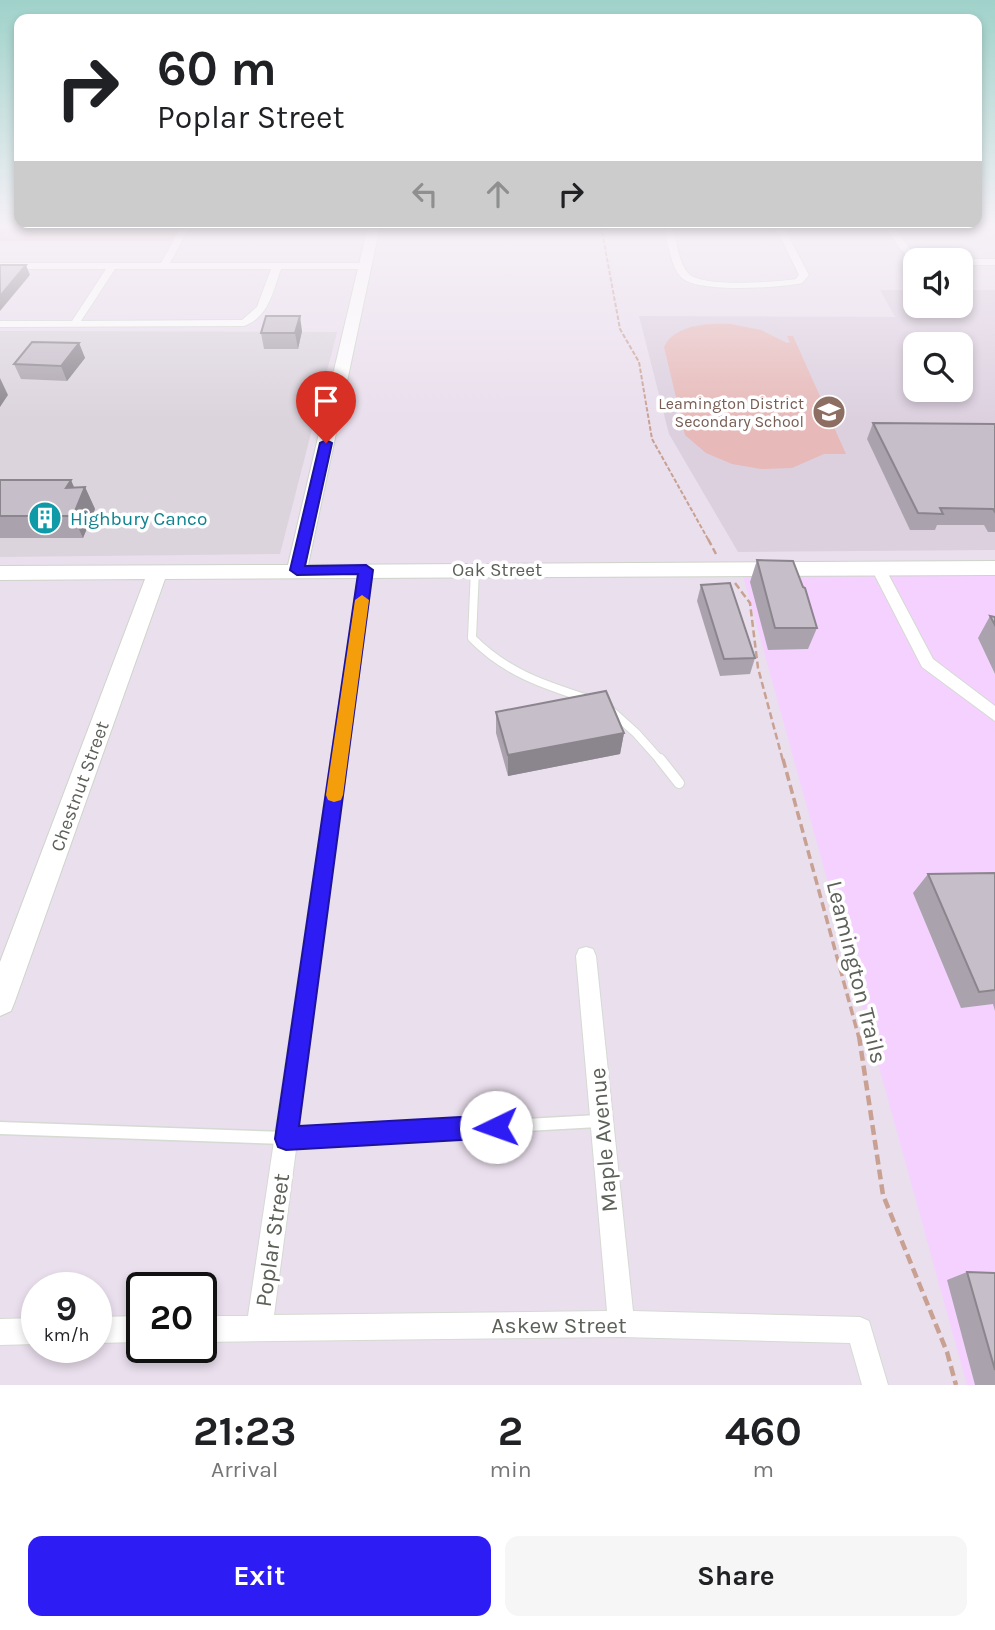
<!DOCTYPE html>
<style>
:root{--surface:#fff;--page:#f6f6f6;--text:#202124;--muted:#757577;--accent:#2e1cf5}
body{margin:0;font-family:Karla,sans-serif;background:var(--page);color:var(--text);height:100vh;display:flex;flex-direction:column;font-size:26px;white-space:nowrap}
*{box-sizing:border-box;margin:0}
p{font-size:23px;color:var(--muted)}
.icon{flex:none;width:38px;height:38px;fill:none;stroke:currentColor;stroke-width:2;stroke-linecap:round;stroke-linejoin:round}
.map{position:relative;height:1385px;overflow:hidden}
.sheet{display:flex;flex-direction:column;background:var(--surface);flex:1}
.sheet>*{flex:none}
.top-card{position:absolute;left:14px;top:14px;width:968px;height:214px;border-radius:14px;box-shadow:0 4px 10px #0003;background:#fff;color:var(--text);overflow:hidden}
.controls{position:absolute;left:903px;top:248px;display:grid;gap:14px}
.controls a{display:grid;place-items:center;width:70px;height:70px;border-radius:14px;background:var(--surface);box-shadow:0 4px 10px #0003;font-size:35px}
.speed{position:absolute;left:21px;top:1272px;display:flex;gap:14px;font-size:35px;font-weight:700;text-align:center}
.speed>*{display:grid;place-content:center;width:91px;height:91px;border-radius:50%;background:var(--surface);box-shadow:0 4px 10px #0003;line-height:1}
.speed small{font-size:18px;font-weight:400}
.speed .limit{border:4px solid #111;border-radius:10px;background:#fff;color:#111}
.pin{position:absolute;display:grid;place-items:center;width:60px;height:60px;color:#fff;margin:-72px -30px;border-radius:50% 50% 50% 0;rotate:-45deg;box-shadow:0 0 7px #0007}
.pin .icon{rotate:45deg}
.me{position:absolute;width:77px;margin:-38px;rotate:267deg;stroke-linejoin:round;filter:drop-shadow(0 0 5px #0008)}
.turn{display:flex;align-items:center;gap:24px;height:147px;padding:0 28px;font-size:32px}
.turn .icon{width:91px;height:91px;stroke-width:2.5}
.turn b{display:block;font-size:49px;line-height:60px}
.lanes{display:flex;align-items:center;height:66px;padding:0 28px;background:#0003;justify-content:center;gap:35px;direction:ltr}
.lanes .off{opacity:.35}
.eta{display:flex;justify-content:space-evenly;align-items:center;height:119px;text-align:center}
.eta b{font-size:42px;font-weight:700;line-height:49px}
.cta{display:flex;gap:14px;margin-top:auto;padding:14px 28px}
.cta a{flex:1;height:80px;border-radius:14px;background:var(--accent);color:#fff;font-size:28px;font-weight:700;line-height:80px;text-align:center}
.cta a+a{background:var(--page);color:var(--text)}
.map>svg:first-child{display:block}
.commercial{fill:#f5d1ff}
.industrial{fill:#dbd4dd}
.education{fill:#dcd0df;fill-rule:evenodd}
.green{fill:#e7b9b8}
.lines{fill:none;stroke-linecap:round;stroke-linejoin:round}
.lane-far2-casing{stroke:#d5dad2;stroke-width:10}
.lane-far1-casing{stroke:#d5dad2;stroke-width:12}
.lane-casing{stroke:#d5dad2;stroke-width:15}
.street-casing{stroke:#d5dad2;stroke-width:2}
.secondary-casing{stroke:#ced4ca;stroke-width:2}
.path-far3{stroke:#c8a192;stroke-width:2;stroke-dasharray:4.5 2;stroke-linecap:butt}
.path-far2{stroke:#c8a192;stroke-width:2.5;stroke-dasharray:7 3.5;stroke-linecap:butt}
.path-far1{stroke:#c8a192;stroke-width:3.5;stroke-dasharray:9 4.5;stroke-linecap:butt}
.path{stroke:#c8a192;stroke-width:4.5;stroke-dasharray:10 5;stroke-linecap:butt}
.lane-far2{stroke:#fff;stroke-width:8}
.lane-far1{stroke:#fff;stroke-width:10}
.lane{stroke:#fff;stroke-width:12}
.street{fill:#fff;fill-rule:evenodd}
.secondary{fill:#fff;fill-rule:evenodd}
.wall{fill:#aaa3ad}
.shaded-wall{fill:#8b858d}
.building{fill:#c6bec9;stroke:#8b858d;stroke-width:2}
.route{fill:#2e1cf5;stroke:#1e129f;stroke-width:2}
.slow{fill:#f59e0b}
.labels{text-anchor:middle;stroke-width:7;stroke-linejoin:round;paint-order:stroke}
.far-education-label{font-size:16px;fill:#785e54;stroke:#fff;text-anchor:end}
.culture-label{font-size:19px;fill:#0d838f;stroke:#fff;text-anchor:start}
.street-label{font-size:19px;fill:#5c6158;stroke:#fff}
.near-street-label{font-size:23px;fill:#5c6158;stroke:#fff}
</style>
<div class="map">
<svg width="995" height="1385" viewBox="0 0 995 1385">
<rect width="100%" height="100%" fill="#eadfed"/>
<path class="commercial" d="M995,575V1385H967L743,576Z"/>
<path class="industrial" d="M0,331L337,332L280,554L0,557Z"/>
<path class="education" d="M880,290H915V306H961V290H995V550L738,552L669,434L639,316L895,317ZM915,345H961V390H915Z"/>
<path class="green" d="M0,226H180L171,241H0Z
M731,324L761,330L787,343L790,342L787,336H793L846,454H824L792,468L761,469L732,464L706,453L685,435L664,347C675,324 709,323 731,324Z"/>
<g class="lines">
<defs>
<path id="lane-far2" d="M475,569L472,638C505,672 544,685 588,699
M607,707L636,733L661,761"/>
<path id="lane-far1" d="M660,759L679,783"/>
<path id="lane" d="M0,1128L286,1138L598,1121"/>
<path id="street" d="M182,226H190L170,263H365L370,266L365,269H281C273,291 269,317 244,326L0,327V321H72L106,269H0V263H161ZM115,269H271L257,307L242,320L81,321Z
M664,226H672C677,240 678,262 688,273C700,288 777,282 796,279L799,275L775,226H783L809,275L802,283C780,288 698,293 682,278C670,267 668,241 664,226Z
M885,226H893L914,254L926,261C903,261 898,244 885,226Z
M961,259H995V265H961V261H957Z
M878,563L885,568L933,659L995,706V721L922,667L871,568Z
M366,565L373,570L274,1315L607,1311L576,956L579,949L586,947L593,949L596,956L633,1311L860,1317L869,1321L888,1385H862L850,1343L621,1337L201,1342V1316H248L359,570Z
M142,1316V1342L96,1343V1317Z
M37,1318V1344L0,1345V1319Z"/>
<path id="secondary" d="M368,226H380L308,565L995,561V575L165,579L15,1001L11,1011L0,1016V962L145,579L0,580V566L288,565Z"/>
</defs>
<use href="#lane-far2" class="lane-far2-casing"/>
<use href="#lane-far1" class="lane-far1-casing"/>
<use href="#lane" class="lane-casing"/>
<use href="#street" class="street-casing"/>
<use href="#secondary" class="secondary-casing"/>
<path class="path-far3" d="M601,226L620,329L639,362L652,439L709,541"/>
<path class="path-far2" d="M708,539L716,554
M735,583L750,603L758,668L783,761"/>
<path class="path-far1" d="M783,759L859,1038"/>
<path class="path" d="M859,1036L883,1195L947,1352L956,1385"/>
<use href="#lane-far2" class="lane-far2"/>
<use href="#lane-far1" class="lane-far1"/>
<use href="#lane" class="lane"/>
<use href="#street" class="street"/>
<use href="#secondary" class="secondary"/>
</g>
<path class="wall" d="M302,331L298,349H264L261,333Z
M79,343L85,358L67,381L21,379L14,364Z
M873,423L995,424V532H988L984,525H937L935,530H910L867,439Z
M0,480L74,488L85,487L95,509L83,538H0Z
M757,560L817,628L808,649L768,650L750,582Z
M701,585L755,658L750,674L720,676L697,601Z
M990,616L995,617V674L978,638Z
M496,712L624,733L620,754L508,776L496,733Z
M995,873V1011L993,1004L961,1008L913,893L928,874Z
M967,1272L995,1273V1385H975L947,1280Z"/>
<path class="shaded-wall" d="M26,265L30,275L0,311V296Z
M300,316L302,331L298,349L295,333Z
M79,343L85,358L67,381L61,366Z
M0,378L8,395L0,407Z
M71,480L80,501L85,487L95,509L83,538L73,516L66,488Z
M624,733L620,754L508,776V755Z"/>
<path class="building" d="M0,265H26L0,296Z
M266,316H300L295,333H261Z
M32,342L79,343L61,366L14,364Z
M873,423L995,424V512L993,509L940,508L943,514L918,513Z
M0,480H71L66,488L85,487L73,516H0Z
M757,560L793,561L803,587L805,588L817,628H775Z
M730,583L755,658L724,659L701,585Z
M990,616L995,617V625Z
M606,691L624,733L508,755L496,712Z
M995,873V990L979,992L928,874Z
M967,1272L995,1273V1370Z"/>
<linearGradient id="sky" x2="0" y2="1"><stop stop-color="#9fd2ca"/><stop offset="0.54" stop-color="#f6f1f7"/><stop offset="1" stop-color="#f6f1f7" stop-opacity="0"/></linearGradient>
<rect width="995" height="420" fill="url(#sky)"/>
<path class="route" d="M326,440L332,443L305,566L366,565L373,570L299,1126L496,1115L504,1119L507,1127L504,1135L496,1138L286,1150L278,1147L275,1139L358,574L297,575L290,570L320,443Z"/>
<path class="slow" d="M362,595L369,600L343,795L341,800L334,802L328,800L326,795L355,600Z"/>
<defs>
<symbol id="school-disc" viewBox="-11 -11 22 22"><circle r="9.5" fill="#8d6e63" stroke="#fff"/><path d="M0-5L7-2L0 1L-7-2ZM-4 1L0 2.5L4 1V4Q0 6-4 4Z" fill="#fff"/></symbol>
<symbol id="building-disc" viewBox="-11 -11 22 22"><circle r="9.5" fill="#0f9aa8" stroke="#fff"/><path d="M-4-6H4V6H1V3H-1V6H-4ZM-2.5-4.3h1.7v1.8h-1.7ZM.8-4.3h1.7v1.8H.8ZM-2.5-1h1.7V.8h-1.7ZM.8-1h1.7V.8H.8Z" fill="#fff"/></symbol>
</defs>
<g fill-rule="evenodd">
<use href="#school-disc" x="810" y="393" width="38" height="38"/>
<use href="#building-disc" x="26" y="499" width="38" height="38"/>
</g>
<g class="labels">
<g class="far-education-label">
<text x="804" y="409">Leamington District<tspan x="804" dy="18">Secondary School</tspan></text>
</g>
<g class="culture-label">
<text x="70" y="525">Highbury Canco</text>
</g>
<g class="street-label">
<text x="497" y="576">Oak Street</text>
<text transform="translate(79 786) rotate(-70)" y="7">Chestnut Street</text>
</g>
<g class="near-street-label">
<text transform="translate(857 972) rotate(76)" y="8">Leamington Trails</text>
<text transform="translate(603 1140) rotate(-95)" y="8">Maple Avenue</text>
<text transform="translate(272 1240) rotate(-82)" y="8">Poplar Street</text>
<text x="559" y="1333">Askew Street</text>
</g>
</g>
</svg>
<div class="controls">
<a><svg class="icon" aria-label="sound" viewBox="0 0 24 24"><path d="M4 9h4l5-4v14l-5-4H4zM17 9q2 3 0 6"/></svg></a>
<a><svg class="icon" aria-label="search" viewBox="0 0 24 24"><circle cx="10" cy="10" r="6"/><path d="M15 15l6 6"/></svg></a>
</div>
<div class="speed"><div>9<small>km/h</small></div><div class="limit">20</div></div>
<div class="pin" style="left:326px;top:443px;background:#d93025"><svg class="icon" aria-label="arrive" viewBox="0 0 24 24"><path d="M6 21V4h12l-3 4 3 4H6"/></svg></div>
<svg class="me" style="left:496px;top:1127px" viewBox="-20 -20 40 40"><circle r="19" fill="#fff"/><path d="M0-13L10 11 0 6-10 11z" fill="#2e1cf5"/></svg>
<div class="top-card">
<div class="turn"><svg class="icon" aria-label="right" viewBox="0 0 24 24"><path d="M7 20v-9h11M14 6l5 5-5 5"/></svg><div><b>60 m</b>Poplar Street</div></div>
<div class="lanes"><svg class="icon off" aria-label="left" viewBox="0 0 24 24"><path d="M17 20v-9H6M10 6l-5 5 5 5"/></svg><svg class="icon off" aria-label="ahead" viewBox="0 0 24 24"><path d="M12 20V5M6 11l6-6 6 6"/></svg><svg class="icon" aria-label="right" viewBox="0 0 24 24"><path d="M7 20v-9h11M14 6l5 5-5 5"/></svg></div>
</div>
</div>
<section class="sheet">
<div class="eta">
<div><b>21:23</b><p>Arrival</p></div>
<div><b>2</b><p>min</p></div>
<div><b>460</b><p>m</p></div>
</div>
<div class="cta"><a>Exit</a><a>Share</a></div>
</section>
